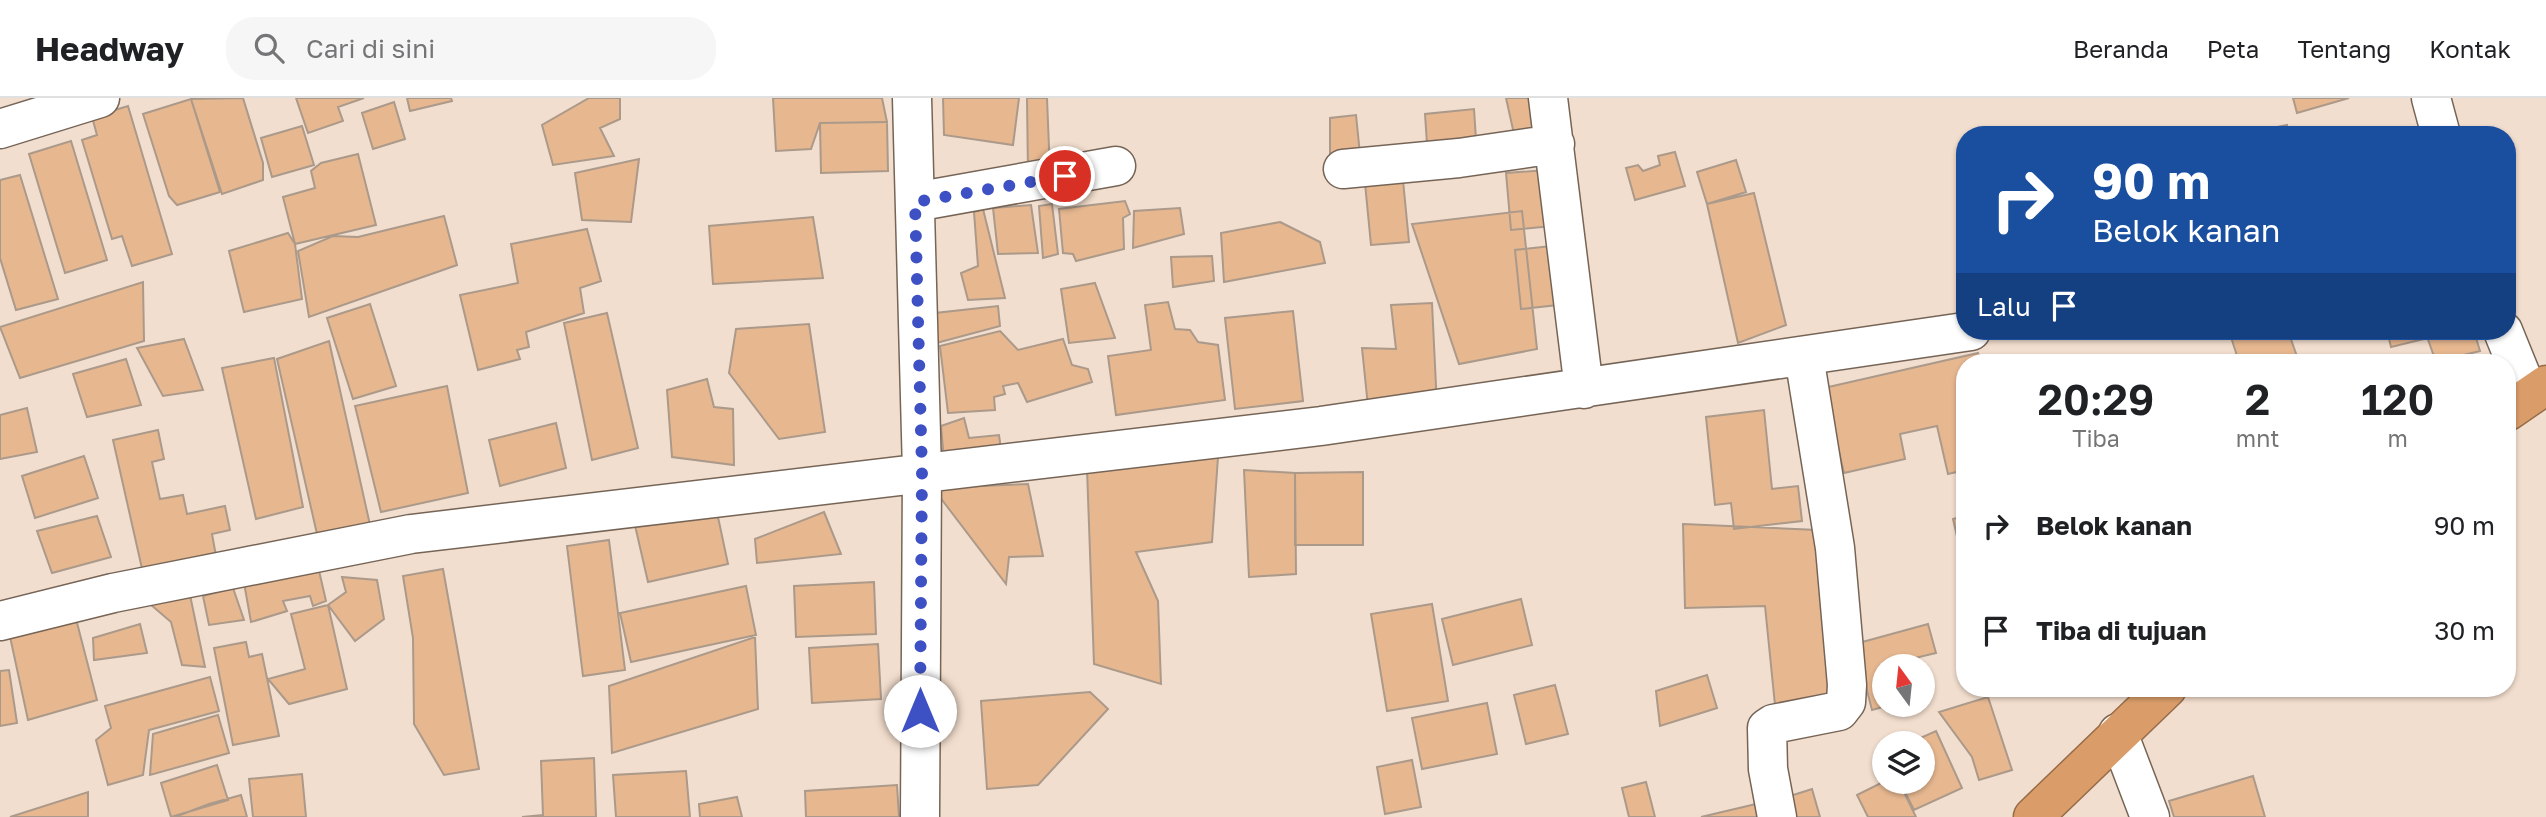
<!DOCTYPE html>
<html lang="id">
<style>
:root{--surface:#fff;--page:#f6f6f6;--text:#202124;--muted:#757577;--line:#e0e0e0}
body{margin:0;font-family:"Golos Text",sans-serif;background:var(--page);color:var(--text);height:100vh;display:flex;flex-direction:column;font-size:26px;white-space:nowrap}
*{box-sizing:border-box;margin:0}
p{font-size:23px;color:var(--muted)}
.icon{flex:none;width:38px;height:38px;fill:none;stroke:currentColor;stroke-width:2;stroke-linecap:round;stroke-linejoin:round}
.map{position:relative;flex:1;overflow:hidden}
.sheet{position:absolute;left:1956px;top:256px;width:560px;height:343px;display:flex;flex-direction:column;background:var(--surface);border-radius:28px;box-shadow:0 2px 5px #0004}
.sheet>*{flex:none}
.top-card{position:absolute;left:1956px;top:28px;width:560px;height:214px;border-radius:28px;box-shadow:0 2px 5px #0004;background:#1a4fa0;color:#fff;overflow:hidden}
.needle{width:46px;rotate:345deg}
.controls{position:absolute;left:1872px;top:556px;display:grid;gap:14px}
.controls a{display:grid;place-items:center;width:63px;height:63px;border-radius:50%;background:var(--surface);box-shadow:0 2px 5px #0004;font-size:35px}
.pin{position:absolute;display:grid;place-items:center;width:60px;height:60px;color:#fff;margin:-30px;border:4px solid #fff;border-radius:50%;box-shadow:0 2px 7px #0007}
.me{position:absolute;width:77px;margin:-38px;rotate:0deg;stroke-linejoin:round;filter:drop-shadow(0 0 5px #0008)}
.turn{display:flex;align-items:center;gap:24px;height:147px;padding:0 21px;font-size:32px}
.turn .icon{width:91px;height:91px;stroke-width:2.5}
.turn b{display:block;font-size:49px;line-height:60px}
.then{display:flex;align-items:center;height:66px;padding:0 21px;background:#0003;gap:14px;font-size:26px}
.eta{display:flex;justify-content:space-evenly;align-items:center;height:119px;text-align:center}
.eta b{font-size:42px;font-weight:600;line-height:49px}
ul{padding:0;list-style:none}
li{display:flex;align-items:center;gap:21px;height:105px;padding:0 21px}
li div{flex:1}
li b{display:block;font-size:26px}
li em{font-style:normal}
header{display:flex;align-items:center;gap:42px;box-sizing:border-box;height:98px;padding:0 35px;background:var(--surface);border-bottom:2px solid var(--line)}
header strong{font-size:33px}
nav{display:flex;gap:38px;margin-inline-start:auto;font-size:24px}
.search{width:490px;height:63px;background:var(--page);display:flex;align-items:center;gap:18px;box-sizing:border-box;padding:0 24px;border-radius:28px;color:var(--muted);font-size:26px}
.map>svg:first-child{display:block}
.building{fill:#e7b890;stroke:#ab998a;stroke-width:2}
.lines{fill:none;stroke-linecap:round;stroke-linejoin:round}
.minor-casing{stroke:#766557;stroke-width:41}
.highway-casing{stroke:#966c49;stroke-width:41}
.minor{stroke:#fff;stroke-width:38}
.highway{stroke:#da9d6a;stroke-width:38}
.route{stroke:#3e51c4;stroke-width:12;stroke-dasharray:0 21.6}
</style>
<header>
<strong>Headway</strong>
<div class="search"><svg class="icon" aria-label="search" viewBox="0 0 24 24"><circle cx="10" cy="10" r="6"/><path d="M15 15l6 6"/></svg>Cari di sini</div>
<nav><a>Beranda</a><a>Peta</a><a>Tentang</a><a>Kontak</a></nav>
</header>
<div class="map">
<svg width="2546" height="719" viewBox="0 0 2546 719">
<rect width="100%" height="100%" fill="#f2dece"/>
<path class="building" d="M243,0L263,65V82L222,96L191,1Z
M296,0H364L338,9L343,23L308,35Z
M407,0H451L452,3L410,13Z
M589,0H620V21L600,30L614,58L553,67L542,27Z
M773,0H882L887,24L820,25L811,51L776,53Z
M943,0H1019L1013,47L944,37Z
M1027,0H1047L1050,75L1028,76Z
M1506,0H1533L1542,39L1516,45Z
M2293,0H2349L2297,15Z
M191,1L220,94L177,107L169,98L143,16Z
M394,4L405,41L373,51L362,15Z
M128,8L172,156L132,168L122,138L112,141L82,42L97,37L92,19Z
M1474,11L1477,57L1428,61L1425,16Z
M1356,17L1361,66L1330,70V20Z
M887,24L888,73L821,75L820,25Z
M2287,27L2289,37H2239Z
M302,28L314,67L272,79L261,40Z
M71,43L107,162L65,175L29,56Z
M1675,54L1685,88L1635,102L1626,70L1638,67L1643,73L1660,67L1658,58Z
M358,56L376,127L295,146L283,99L315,90L311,73L321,65Z
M639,61L631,124L582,122L575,75Z
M1736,62L1746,94L1707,106L1697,74Z
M1402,72L1409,144L1371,147L1364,75Z
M1547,72L1552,128L1511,132L1506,75Z
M20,77L58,201L16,212L0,160V82Z
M1754,95L1786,227L1738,245L1707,106Z
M1125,103L1130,116L1123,120L1124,151L1076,163L1073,156L1063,155L1059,111Z
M1052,106L1058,156L1043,160L1039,108Z
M1031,107L1038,155L998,156L993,110Z
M1180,110L1184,136L1133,150L1134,113Z
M983,111L1005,200L968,202L961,175L978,168L974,114Z
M1522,113L1537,251L1459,266L1412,126Z
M444,118L457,167L309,219L298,153L333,138L358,139Z
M813,119L823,180L713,186L709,128Z
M1280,124L1320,144L1325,165L1224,184L1221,135Z
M587,131L601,183L580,190L584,215L526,234L529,249L517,252L520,261L478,272L460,197L518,185L511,146Z
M288,135L295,146L302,201L244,214L229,153Z
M1560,147L1567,206L1521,211L1515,152Z
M1212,158L1214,183L1173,189L1171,159Z
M143,184L144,243L20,280L0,229Z
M1095,185L1115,240L1069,245L1061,191Z
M1168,204L1175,231L1190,232L1198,244L1218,247L1225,302L1116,317L1108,258L1151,252L1145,207Z
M1432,205L1437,309L1369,318L1362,250L1396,251L1391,207Z
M370,206L396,288L353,301L327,220Z
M998,208L1000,228L929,247L926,216Z
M1293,213L1303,303L1235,311L1225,220Z
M607,215L638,350L592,362L564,225Z
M809,226L825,334L779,341L729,275L736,231Z
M1000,233L1018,252L1063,241L1072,267L1088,271L1092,284L1027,304L1018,285L1003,288L1005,296L994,299L995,312L948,315L940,248Z
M2229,233H2288L2299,264H2239Z
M2387,233H2423L2424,241L2391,249Z
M2425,233H2474L2480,253L2436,264Z
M184,241L203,292L163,298L137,250Z
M329,243L370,427L317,436L277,261Z
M1978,255L1981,264H1965V372L1948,376L1937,328L1900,336L1905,361L1844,375L1824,290Z
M274,260L303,409L256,421L222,270Z
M126,261L141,307L87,319L73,276Z
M707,281L714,309L733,311L734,367L672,359L667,292Z
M447,288L468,395L381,414L355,308Z
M27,310L37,354L0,361V317Z
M1764,312L1772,391L1798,388L1802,423L1734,431L1731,405L1715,407L1706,319Z
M964,320L969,340L999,337L1001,351L944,362L941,328Z
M556,325L566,370L500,388L489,342Z
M158,332L164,361L152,364L160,401L183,397L187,416L225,408L230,432L212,436L216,458L143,475L113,342Z
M84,358L98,400L35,420L22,378Z
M1218,359L1212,444L1136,454L1158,503L1161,586L1094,566L1087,371Z
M1244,372L1295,375L1296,476L1249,479Z
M1363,374V447H1295V375Z
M1028,386L1043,458L1009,459L1006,486L933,390Z
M715,405L728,466L648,484L634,423Z
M824,414L841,456L757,465L755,441Z
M97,418L111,459L52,475L37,433Z
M1965,418V473L1953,421Z
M1683,426L1817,432L1840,596L1775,607L1765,508L1685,510Z
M609,442L625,572L583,578L567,448Z
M317,464L326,503L313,508L310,498L283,503L287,513L251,524L244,485Z
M443,471L479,671L444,677L414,626L413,540L403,478Z
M342,479L377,482L384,521L355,543L328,507L346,494Z
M874,484L876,536L796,539L794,488Z
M746,488L756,537L631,564L620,515Z
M233,490L244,522L209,527L203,498Z
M190,497L205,569L182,567L171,524L150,506Z
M1521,501L1532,547L1453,567L1442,521Z
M1432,506L1448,603L1387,613L1371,516Z
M328,507L347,591L289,606L268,581L305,571L291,516Z
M75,517L97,602L28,622L9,534Z
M140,526L147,555L94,562L93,540Z
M1928,526L1936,555L1915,560L1917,569H1885V607H1890L1872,612L1855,546Z
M755,539L758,611L612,655L609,588Z
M246,544L249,559L262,556L279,638L233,647L214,550Z
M878,546L881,601L812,605L809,550Z
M9,572L17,625L0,628V573Z
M1707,577L1717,610L1660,628L1656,593Z
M210,579L219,613L149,632L143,677L108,687L96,642L111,630L105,608Z
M1555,587L1568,636L1526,646L1514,597Z
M1090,594L1108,611L1038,687L987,691L981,603Z
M1988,599L2012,672L1979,682L1972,659L1939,614Z
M1487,605L1497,656L1422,671L1412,620Z
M218,617L229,655L150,677L153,636Z
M1936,633L1962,690L1914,712L1900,684H1923V646H1907Z
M594,660L596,719H522L543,717L541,663Z
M1412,662L1421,709L1385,716L1377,669Z
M217,667L228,702L171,719L161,685Z
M686,673L690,719H616L613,677Z
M302,676L306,719H253L249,681Z
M2253,678L2265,719H2174L2169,703Z
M1885,683L1899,684L1916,719H1868L1857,697Z
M1646,684L1655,719H1629L1622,690Z
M897,687L899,719H806L805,693Z
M1812,691L1820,719H1793L1787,699Z
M88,694V719H10Z
M241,697L247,719H175L209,706Z
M737,699L742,719H700L699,706Z
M1756,706L1759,719H1701Z"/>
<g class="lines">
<defs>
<path id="minor" d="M912,0L922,374L920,719
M1548,0L1584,291
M2431,0L2441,37
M0,31L100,0
M1343,71L1459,60L1555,46
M915,104L1116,68
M2503,233L2529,297
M0,523L113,495L411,436L1321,328L1971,233
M2118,635L2150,719
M1777,719L1768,671L1767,630L1773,626L1839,613L1846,604L1847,587L1835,450L1804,258"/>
<path id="highway" d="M2508,313L2546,287
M2033,719L2167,590"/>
</defs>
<use href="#minor" class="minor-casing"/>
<use href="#highway" class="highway-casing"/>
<use href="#minor" class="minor"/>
<use href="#highway" class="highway"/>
</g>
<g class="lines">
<path class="route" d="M920,613L922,374L915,104L1065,78"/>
</g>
</svg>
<div class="controls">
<a><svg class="needle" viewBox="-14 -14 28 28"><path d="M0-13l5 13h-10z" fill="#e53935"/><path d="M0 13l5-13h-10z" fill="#757577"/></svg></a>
<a><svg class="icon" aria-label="layers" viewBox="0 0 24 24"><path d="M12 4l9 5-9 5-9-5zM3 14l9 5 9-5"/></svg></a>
</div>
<div class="pin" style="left:1065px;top:78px;background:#d93025"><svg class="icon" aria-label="arrive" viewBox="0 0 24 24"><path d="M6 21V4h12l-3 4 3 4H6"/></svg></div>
<svg class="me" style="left:920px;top:613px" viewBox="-20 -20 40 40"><circle r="19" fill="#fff"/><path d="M0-13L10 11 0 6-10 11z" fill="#3e51c4"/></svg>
<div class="top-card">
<div class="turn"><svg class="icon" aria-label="right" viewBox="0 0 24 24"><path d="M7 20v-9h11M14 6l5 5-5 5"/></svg><div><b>90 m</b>Belok kanan</div></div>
<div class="then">Lalu<svg class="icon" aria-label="arrive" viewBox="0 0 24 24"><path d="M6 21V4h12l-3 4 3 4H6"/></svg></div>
</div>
<section class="sheet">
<div class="eta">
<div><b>20:29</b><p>Tiba</p></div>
<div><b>2</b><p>mnt</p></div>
<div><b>120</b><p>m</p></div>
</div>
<ul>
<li><svg class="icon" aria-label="right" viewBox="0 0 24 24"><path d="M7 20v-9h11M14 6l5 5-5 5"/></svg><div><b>Belok kanan</b></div><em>90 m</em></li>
<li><svg class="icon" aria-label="arrive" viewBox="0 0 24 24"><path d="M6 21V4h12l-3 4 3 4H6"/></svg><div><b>Tiba di tujuan</b></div><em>30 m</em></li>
</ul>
</section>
</div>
